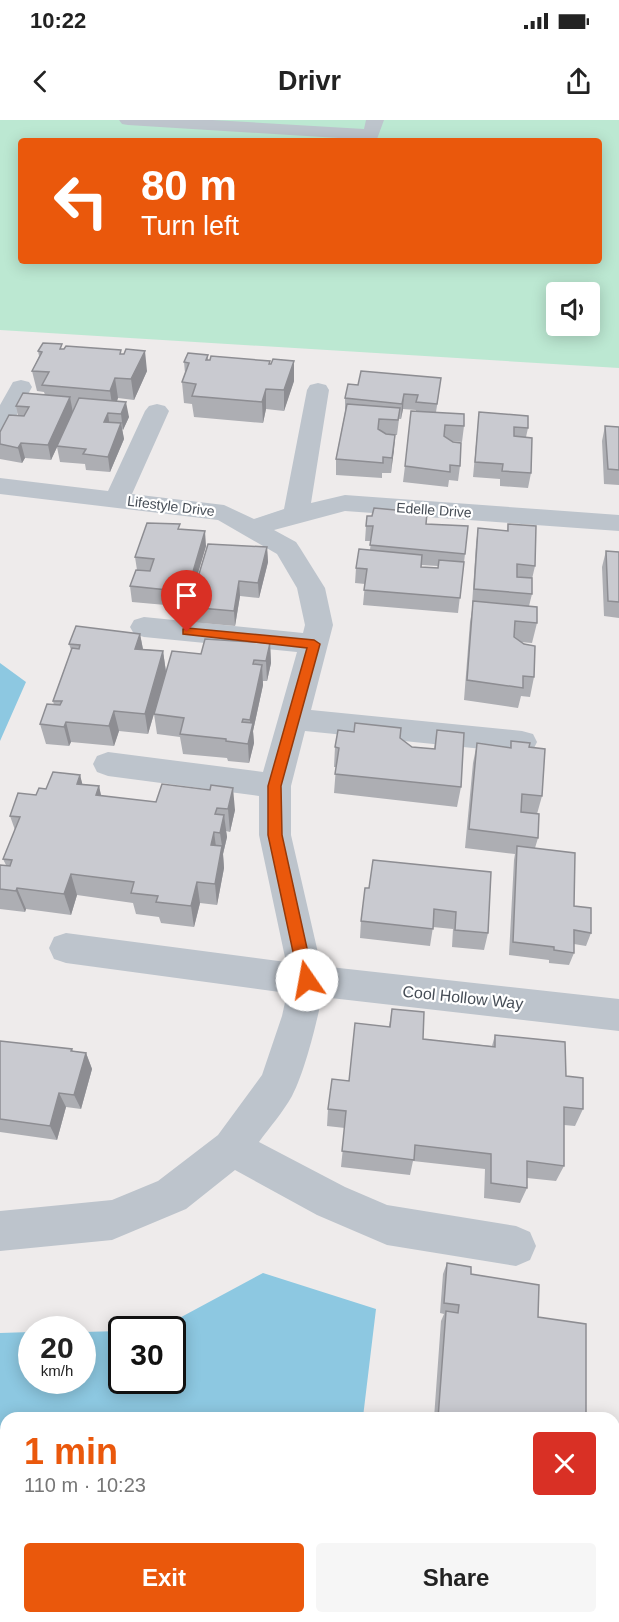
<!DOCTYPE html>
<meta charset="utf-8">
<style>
:root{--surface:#fff;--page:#f6f6f6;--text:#222;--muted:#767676;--accent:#ea580c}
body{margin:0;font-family:Arial,sans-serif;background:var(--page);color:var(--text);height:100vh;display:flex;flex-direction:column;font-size:22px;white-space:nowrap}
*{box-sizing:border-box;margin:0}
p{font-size:20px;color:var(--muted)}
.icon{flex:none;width:33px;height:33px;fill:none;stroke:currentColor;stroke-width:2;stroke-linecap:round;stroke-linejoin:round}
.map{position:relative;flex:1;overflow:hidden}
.side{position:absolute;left:0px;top:1292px;width:620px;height:212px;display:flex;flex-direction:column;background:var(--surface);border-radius:18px 18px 0 0;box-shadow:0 3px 15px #0003}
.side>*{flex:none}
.hud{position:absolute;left:18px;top:18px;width:584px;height:126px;border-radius:6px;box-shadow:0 3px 15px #0003;background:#ea580c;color:#fff;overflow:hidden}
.fabs{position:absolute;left:546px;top:162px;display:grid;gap:12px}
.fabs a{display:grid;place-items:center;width:54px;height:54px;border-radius:6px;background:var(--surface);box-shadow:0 3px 15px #0003;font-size:30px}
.speed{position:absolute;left:18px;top:1196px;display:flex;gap:12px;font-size:30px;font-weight:700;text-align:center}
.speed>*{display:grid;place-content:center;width:78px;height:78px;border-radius:50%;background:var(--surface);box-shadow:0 3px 15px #0003;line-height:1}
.speed small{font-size:15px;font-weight:400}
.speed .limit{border:3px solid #111;border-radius:9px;background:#fff;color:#111}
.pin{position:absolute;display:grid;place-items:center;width:51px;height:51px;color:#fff;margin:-62px -26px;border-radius:50% 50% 50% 0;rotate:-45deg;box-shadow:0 0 6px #0007}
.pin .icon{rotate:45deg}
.me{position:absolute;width:66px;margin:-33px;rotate:348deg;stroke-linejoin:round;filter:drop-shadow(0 0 4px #0008)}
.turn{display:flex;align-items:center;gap:21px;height:126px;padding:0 24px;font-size:27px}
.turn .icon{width:78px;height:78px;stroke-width:2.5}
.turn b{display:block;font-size:42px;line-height:51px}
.round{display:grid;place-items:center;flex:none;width:63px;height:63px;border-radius:6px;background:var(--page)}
.head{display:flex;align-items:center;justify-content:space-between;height:102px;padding:0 24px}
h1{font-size:36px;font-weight:600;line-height:45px;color:var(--accent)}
.button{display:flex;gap:12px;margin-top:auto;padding:12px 24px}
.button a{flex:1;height:69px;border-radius:6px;background:var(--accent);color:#fff;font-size:24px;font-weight:600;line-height:69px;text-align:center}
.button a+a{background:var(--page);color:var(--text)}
.status{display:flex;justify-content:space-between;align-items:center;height:42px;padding:0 30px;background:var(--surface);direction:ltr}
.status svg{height:16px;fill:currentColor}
header{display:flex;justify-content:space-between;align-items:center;height:78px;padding:0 24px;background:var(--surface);font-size:27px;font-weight:600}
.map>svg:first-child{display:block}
.green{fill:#bce8d2;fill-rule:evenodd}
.water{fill:#8dc8e1}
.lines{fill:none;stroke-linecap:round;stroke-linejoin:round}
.minor{fill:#bdc4cc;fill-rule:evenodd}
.wall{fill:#adaeb3;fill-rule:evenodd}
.shaded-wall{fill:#8d8d92}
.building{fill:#c9cad0;stroke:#8d8d92;stroke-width:1.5}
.route{fill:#ea580c;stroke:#983908;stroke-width:1.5}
.labels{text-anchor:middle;stroke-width:4.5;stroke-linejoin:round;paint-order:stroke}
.far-street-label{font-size:14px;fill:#464d56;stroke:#fff}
.street-label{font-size:16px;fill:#464d56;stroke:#fff}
</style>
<div class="status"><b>10:22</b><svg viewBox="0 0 49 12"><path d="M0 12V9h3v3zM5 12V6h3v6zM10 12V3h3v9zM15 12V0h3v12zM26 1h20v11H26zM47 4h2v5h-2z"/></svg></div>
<header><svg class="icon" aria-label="back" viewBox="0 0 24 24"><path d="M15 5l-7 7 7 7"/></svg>Drivr<svg class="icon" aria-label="share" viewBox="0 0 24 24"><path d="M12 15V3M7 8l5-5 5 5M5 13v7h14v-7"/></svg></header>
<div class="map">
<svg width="619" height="1502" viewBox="0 0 619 1502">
<rect width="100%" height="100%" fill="#eeebeb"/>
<path class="green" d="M0,0H619V248L0,210ZM21,21H598V141H21ZM556,172H590V206H556Z"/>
<path class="water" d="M0,543L26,562L0,621Z
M263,1153L376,1189L363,1297L6,1298V1357L0,1356V1213L31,1212L32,1260H82L83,1212L121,1211L122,1260H172V1209H159Z"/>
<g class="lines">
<path class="minor" d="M119,0H212L364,9L366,0H384L377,19L371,20L128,5L122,4Z
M21,260L29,262L32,267L8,311L0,313V285L13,262Z
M318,263L326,265L329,270L311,383L345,375L619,395V411L345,391L274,410L296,422L300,428L325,468L333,505L311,590L522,611L533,614L537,622L533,630L522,633L305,611L291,666V715L321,846L619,879V911L322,877C316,905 305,951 292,976C283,992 270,1007 259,1022L345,1067L387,1085L516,1106L530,1112L536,1126L530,1140L516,1146L387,1125L317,1095L235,1050L186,1089L112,1120L0,1131V1091L112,1080L158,1061L218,1015L262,955L282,896L287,873L66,843L54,839L49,828L54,817L66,813L286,842L259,715V676L108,656L97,652L93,644L97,636L108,632L263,652L297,532L144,517L134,514L130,507L134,500L144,497L303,513L305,505L297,468L277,434L218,400L0,374V358L108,371L145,291L149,286L157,284L165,286L169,291L132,374L224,385L254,399L284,389L307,270L310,265Z"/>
</g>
<path class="wall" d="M63,229L122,234L147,251L134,280L118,278L117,281L129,297L123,310L122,309L124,319L110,352L86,350L85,344L60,342L57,327L51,340L25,338L22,343L0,339V312L18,295L16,286L45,275L44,272L37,271L32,251L39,236L38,231Z
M208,235V240L270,244L294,261L284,291L266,289L263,303L194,297L192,284L184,283L182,262L185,253L184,242Z
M348,264L439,273L436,292L464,306L462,322L451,321L460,346L458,361L449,360L448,367L403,362L405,346L416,290L403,289L401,299H399L397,315H395L391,353H382V358L336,355V339L345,292V278Z
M479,292L528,308L526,317L531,353L528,368L500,366V359L473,357Z
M605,306L619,307V365L604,364L602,321Z
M426,404L465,434L458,493L363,485L365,464L355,463L356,448L370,430L371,421H365L366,406ZM421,445L438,446V448L421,447Z
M508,404L535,446L532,459V474L529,486L537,503L532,523L520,522L534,557L530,577L521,576L518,588L464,580L470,502L473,485H472L476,424L478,408L507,411Z
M180,409L206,426L188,487L132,482L130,466L137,450L135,437Z
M267,427L268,442L259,478L240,476L235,506L191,502L189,487Z
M606,431L619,432V498L604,496L602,447Z
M140,514L143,529L163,531L166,552L201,534L270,523L271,543L267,561H263V565L253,611L254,623L249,643L228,641L227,638L183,634L180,617L157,614L154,594L148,614L119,611L114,626L71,622L69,626L46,624L40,604L54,585L53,581L71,530L69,524Z
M437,610L461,667L457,687L334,673L336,647H334L335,627L400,618L412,627L434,629Z
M511,621L529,627L542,676L537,694L538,718L535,728L574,786L591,813L586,826L574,824V833L569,845L549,843V840L509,835L514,740L515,734L465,728L473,643L477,623L510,628Z
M80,655L82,664L99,666L101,676L235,690L230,712L226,711L227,717L223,734L224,748L217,785L200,783L194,807L161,803L159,797L136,794L133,783L77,775L71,795L26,789L25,792L0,789V745H6L3,739L15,710L10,696L46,669Z
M491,752L488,813L484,830L452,827L453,809L433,807L430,826L360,818L361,801Z
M392,889L423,919L492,926L495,915L566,956L583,989L575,1006L564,1005V1046L556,1061L527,1058V1068L520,1083L484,1078L485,1049L413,1041L410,1055L341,1047L345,1008L327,1006L328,989L389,906Z
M0,921L72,929L73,931L86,933L92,949L81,989L66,987L57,1020L0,1012Z
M447,1143L471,1154L538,1197L586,1298H434L441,1201L444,1194L440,1193L443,1154Z"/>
<path class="shaded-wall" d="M145,231L147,251L134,280L131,259Z
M294,241V261L284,291V270Z
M115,258L118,278L113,291L110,271Z
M266,269V289L263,303L262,282Z
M404,274L403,289L401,299L402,284Z
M70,277L73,293L51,340L48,325Z
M126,282L129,297L123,310L121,294Z
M108,293L110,308L104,302Z
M121,303L124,319L110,352L108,337Z
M395,315L394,330L391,353L392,338Z
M21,323L25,338L22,343L18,328Z
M205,411L206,426L188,487L187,472Z
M267,427L268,442L259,478L258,463Z
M239,461L240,476L235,506L234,491Z
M140,514L144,535L135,529Z
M270,523L271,543L267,561L266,541Z
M163,531L166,552L148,614L145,594Z
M262,545L263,565L253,611L254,623L249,643L248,624L251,612L250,600Z
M114,591L119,611L114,626L109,606Z
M66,602L71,622L69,626L64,607Z
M80,655L86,678L77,664Z
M99,666L104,689L96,675Z
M233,668L235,690L230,712L228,689Z
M224,695L227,717L223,734L224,748L217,785L215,764L222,726L220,713Z
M214,712L217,734L211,725Z
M71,754L77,775L71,795L64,774Z
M197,762L200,783L194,807L191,786Z
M17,768L26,789L25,792L16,771Z
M86,933L92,949L81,989L74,975Z
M59,973L66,987L57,1020L50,1006Z"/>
<path class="building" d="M43,223L62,224L60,229H64L66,226L121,230L120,234H124L126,229L145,231L131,259L115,258L110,271L42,265L49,252L32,251L42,232L38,231Z
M188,233L208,235L206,240H210L211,236L270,241L269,244H271L273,239L294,241L284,270L266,269L262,282L192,276L196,264L182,262L189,243L184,242Z
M361,251L441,258L437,284L416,282L418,275L404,274L402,284L345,278L348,264L358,265Z
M23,273L70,277L48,325L21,323L18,328L0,324V312L9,295L24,296L29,287L16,286Z
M79,278L126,282L121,294L108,293L104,302L121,303L108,337L83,334L86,329L57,326Z
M347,284L400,288L398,300L379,299L378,309L386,314L395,315L392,338L383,337V343L336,339Z
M411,291L464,294V306L445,305L444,316L453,322L461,323L460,346L450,345V352L405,346Z
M479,292L528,296V308L514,307V316L532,318L531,353L502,351L503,344L475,342Z
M605,306L619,307V350L608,349Z
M374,388L427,393L426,404L468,406L465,434L370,425L373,406H366L367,396H372Z
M147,403L180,404L178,409L205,411L187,472L130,466L136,450L150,451L154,439L135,437Z
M508,404L536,406L535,446L517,444V457L532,458V474L474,469L478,408L508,411Z
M208,424L267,427L258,463L239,461L234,491L189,487Z
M359,429L422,435L421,447L438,448L439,440L464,442L460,478L364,470L367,449L356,448Z
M606,431L619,432V482L608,481Z
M473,481L537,487V503L515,501L514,517L524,524L535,526L534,557L523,556V568L467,560Z
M76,506L140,514L135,529L163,531L145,594L114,591L109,606L66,602L64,607L40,604L47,584L60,585L62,581H53L72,528L79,529L80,525L69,524Z
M205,519L270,523L266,541L254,540L253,544L262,545L250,600L243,599L242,602L253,603L248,624L226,621V619L180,614L184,598L154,594L172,531L201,534Z
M355,603L401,608L400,618L412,627L435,629L437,610L464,613L461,667L335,654L339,628L335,627L338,610L354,612Z
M511,621L530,623L529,627L545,629L542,676L522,674L521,692L539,694L538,718L469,709L477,623L511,628Z
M53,652L80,655L77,664L99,666L96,675L156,682L162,664L210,670L211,665L233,668L228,689L217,688L215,694L224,695L220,713L214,712L211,725L222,726L215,764L197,762L191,786L156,782L158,776L131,773L134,762L71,754L64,774L17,768L16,771L0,769V745L10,746L12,740L3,739L20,697L10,696L18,673L36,675L39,668L46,669Z
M517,726L575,733L574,786L591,788V813L574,810V833L554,830V827L513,822Z
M373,740L491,752L488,813L455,810L456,792L434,789L433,809L361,801L365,768H369Z
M392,889L424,892L423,919L495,927V915L565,922L566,956L583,958V989L564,987V1046L527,1041V1068L491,1063V1034L415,1025L414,1040L342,1031L346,991L328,989L332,959L349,961L355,903L390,907Z
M0,921L72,929L71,931L86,933L74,975L59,973L50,1006L0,999Z
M447,1143L471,1147V1154L539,1165L538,1197L586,1204V1298H438L446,1191L458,1193L459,1185L444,1183Z"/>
<path class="route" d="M187,508L314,520L320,524L281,666L282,715L314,860L312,864L307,866L302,864L299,860L268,715V666L307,528L183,514V509Z"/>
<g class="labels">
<g class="far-street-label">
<text transform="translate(171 386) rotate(7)" y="5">Lifestyle Drive</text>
<text transform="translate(434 390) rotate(4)" y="5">Edelle Drive</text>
</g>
<g class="street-label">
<text transform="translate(463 877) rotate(6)" y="6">Cool Hollow Way</text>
</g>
</g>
</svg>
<div class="fabs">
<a><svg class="icon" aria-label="sound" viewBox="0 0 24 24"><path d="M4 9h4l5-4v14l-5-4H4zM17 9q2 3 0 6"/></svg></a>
</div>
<div class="speed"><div>20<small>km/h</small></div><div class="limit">30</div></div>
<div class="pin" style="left:187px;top:512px;background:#d93025"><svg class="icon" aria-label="arrive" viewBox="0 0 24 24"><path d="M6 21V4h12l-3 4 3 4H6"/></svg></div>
<svg class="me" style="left:307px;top:860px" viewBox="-20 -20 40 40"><circle r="19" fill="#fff"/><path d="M0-13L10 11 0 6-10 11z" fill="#ea580c"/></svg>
<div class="hud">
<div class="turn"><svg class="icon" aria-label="left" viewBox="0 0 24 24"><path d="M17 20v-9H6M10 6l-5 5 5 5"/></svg><div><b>80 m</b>Turn left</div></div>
</div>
<section class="side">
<div class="head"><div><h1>1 min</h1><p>110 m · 10:23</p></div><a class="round" style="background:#d93025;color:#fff"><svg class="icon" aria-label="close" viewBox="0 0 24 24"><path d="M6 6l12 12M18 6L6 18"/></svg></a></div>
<div class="button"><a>Exit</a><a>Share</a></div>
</section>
</div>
